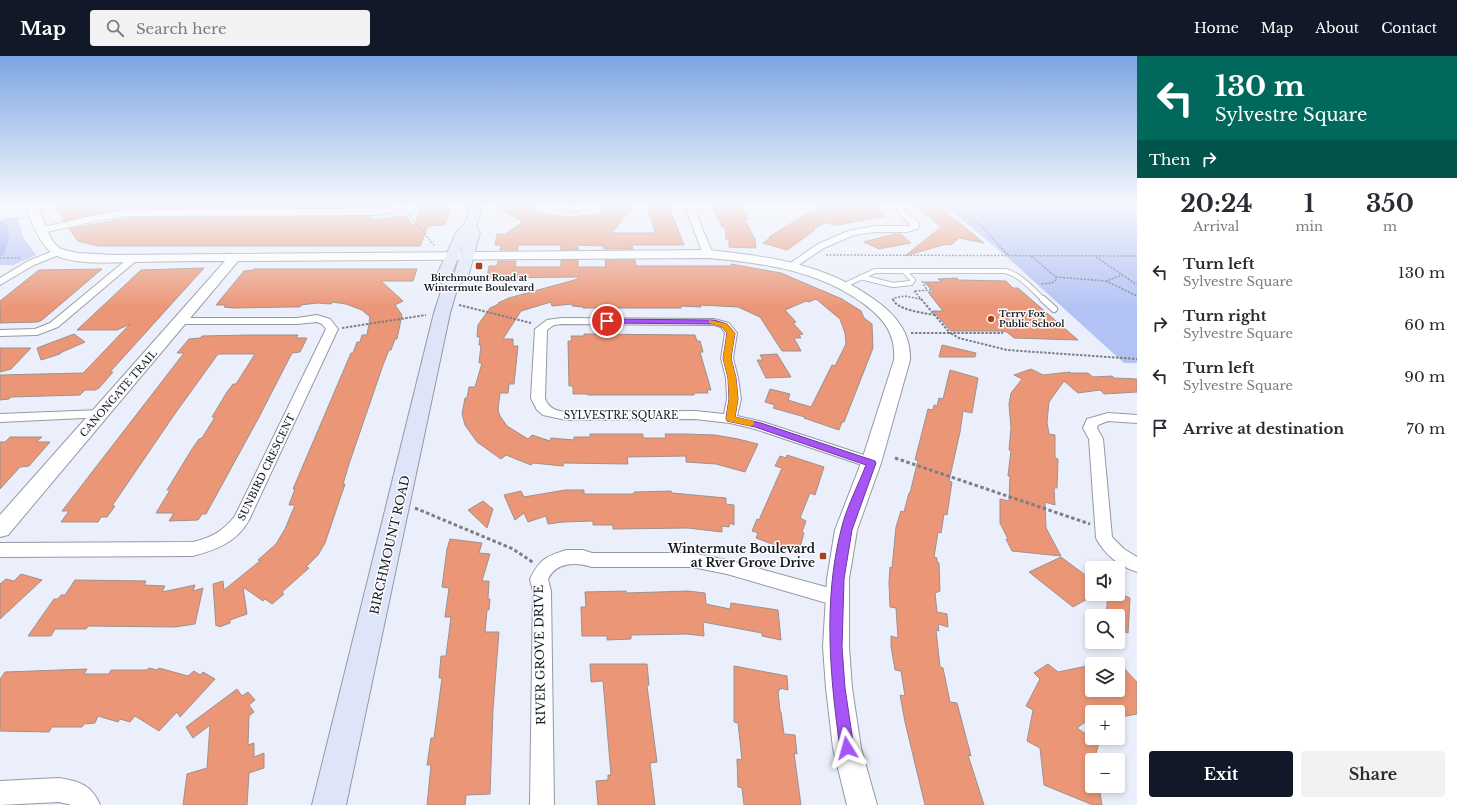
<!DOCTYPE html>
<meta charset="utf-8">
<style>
:root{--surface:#fff;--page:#f2f2f3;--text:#2b2b33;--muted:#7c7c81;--accent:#111827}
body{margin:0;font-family:"Libre Baskerville",serif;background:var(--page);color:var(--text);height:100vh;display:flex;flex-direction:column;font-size:15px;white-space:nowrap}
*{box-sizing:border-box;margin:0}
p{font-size:13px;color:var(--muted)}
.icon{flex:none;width:22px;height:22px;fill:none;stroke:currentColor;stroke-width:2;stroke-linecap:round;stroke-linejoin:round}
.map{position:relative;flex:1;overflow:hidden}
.panel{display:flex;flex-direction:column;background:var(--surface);width:320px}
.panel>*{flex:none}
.top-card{background:#00695c;color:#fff;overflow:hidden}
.fabs{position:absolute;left:1085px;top:505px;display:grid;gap:8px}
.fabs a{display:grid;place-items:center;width:40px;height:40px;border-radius:4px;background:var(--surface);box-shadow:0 2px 6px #0003;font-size:20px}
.pin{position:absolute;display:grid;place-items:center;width:34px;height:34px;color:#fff;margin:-17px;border:2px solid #fff;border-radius:50%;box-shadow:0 1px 4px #0007}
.me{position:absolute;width:44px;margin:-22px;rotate:352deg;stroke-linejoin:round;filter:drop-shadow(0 0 3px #0008)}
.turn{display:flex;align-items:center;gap:14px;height:84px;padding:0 12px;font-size:18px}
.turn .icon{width:52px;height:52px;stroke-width:2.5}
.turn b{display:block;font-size:28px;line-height:34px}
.then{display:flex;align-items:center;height:38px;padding:0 12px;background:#0003;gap:8px;font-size:15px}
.eta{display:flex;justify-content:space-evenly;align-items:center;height:68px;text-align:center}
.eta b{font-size:24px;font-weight:700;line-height:28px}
.primary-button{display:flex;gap:8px;margin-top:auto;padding:8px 12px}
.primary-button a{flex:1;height:46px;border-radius:4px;background:var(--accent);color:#fff;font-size:16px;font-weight:700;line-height:46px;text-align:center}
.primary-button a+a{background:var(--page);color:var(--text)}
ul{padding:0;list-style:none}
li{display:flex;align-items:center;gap:12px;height:52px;padding:0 12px}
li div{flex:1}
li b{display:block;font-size:15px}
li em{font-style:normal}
header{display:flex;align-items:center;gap:24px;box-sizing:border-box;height:56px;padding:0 20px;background:var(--accent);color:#fff}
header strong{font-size:19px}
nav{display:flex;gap:22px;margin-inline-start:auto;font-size:14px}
.search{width:280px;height:36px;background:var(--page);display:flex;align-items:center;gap:10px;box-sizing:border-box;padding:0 14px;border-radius:4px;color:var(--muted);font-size:15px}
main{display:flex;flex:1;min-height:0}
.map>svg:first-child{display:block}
.green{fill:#b3c2f4}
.forest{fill:#91a5f1}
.building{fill:#eb9677;stroke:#9e918d}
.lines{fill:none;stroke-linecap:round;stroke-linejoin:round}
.service-far1-casing{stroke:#9699a4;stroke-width:6}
.service-casing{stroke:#9699a4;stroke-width:8}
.minor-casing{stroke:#9699a4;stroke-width:2}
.tertiary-casing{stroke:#9699a4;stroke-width:2}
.secondary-casing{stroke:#9699a4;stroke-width:2}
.path-far2{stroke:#7c7f87;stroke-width:1.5;stroke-dasharray:2 1.5;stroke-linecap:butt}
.path-far1{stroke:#7c7f87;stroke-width:2;stroke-dasharray:2.5 1.5;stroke-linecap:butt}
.path{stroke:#7c7f87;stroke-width:3;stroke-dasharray:3.5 2.5;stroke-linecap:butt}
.service-far1{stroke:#fff;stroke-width:4.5}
.service{stroke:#fff;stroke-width:6}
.minor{fill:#fff;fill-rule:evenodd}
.tertiary{fill:#fff;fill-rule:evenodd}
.secondary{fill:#dfe5f9;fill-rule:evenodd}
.route{fill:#a855f7;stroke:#6d37a1}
.slow{fill:#f59e0b}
.poi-dot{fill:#a9431a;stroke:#fbfcff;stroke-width:1.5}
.labels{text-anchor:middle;stroke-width:3;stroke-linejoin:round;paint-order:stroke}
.far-poi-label{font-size:9px;font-weight:bold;fill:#16181c;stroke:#fbfcff}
.street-label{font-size:10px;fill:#16181c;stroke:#fbfcff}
.near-street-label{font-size:12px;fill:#16181c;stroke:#fbfcff}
.near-poi-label{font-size:12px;font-weight:bold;fill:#16181c;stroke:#fbfcff;text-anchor:end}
</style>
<header>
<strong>Map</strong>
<div class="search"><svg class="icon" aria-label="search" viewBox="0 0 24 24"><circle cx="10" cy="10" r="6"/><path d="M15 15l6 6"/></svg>Search here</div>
<nav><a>Home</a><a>Map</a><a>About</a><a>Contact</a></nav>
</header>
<main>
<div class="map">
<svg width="1137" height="749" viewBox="0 0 1137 749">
<rect width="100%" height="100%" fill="#ebeffb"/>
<path class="green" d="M943,148H1137V307H1124L1006,200Z
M17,161L24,183L36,199L13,209H0V162Z"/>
<path class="forest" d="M0,166L8,168L9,184L3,200H0Z"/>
<path class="building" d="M74,148H381L377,152H127L100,157L64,165L58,151Z
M423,148H449L446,155H450L445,169L428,170L420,190H98L78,185L69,173L127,162L373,161L371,164L406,160L414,170Z
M493,148H529V151L543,158L568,161L601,158L605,148H634L612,177H653L655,176L647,148H668L684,189H632L633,193H604V190L578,189V194H561V189H518V194H500L501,189H495L497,178H505L523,166Z
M711,148H738L748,163H744L755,183L756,192L729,191V183H726L725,171H722Z
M823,148H873L885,160L838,169H832L827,166L813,173L815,174L787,194L763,187L771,181H769Z
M914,148H936L984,187L959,182L951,189L946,188L905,200L941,171L933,165V162H931Z
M894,178H901L911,187L879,193L864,186Z
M561,204H578V211H606L605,204H635L636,210H731V208L781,217L842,243L861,255L864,262L872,268L873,292L844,366H842L839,374L804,362L805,361L773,352L775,349L765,346L770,333L790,338L788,344L811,351L832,309L835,310L846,288L845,277L840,263L816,243L809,246L806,245L785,254L796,266L793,267L803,278L799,279L801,282H794L801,295H782L760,261L738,251L700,249L701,251L681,250V252H583V251L572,250V248L552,250L551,246L521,255L503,283H513V290H518L514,328H509L508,337H500L498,354L500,360L507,370L528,383L532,379L550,385L551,382L574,384V381H590V378H643V382H666L665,378H685L715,379L738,383L758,388L745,416L716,408L686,406V400L627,401L628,408L564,407L563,410L533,407L531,409L506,399L501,403L477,386L465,369L462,358L465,342H467L469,331H475L482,307H479L481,289H479L480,281H477L478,269L490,252L499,248L498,247L509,242L578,223V221L487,222L489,210H497L498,205H516L515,211H561Z
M204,212L110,316H113L99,332L95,334H85L80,339L11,341L9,343L0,344V319L83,317L88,312L130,268L117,274H77L141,214Z
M102,213L42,264L38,266L0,267V245L39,214Z
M254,213H417L413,225H381L403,245L395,249L402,259L397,283H395L391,294H389L383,309L349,408L343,428H345L325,487L318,499L306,511L309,512L282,536L284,538L272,548L265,543L263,545L243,531L247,558L230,564V567L219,571L218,569L216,570L213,528L223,525L224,534L260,505L258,504L276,488L285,473L295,449H289L295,433H293L351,297H353L357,286H360L362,279H367L370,261L362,254L346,248L332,246L331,248L317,247L301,249L300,251H287L234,252L224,251L226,249H216L244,215L253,214Z
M957,222L958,224L1006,225L1013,232H1018L1078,284L1014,282L1007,276L1000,275H951L933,255H943L928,236H934L924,226H942L938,223Z
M74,278L85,286L60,297V298L41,304L37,292Z
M584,278L695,279L697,285H700L703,296H700L711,334H707L708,337H694V339H588L587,338H573V330H569L568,285H572L571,280H584Z
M249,279H298L296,282H307L300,296L292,297L258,363L206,458H202L198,464L169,465L174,457H156L170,434H167L192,393L199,383L202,382L215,361H212L227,336L233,328H236L255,298H218L174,359L112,450H115L107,461H101L98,466H61L69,455H62L184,297H177L189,283L200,282L202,280Z
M942,289L976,297L975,301H939Z
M0,292H31L11,313L0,316Z
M777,298L791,321L766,322L757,304H763L760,299Z
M1031,313L1043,319L1070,316V317H1088L1093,321L1112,320L1114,322L1137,323V336L1104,338L1100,334L1078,337L1064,325L1049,346L1047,366L1049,378L1055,379V402L1058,403L1057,432H1054L1055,449L1045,446L1046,472L1061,500L1012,495L1006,483H1008L1000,467V443L1009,445L1010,420H1008L1011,394H1009L1011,372L1009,348L1011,337L1022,323L1014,319Z
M950,314L978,322L972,357L963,355L960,376L949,425L952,426L947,459L944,458L941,477L938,476L934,501L937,502V506L939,507L940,535L935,537L937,556L947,558L948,571L938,568L939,575L936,574L940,611L943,612L950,646L957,647L971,700L968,699L984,749H925L905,666L900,639L905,640L901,615L895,614L891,590V580L898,582L896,552L890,551L889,527L890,511L892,512L896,471L901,455L904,456L909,437H910L918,404H915L928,353L933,354L934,349L937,350L939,342L943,343Z
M10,381H42L36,386H50L29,410L20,411L0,433V386H5Z
M787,399L824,411L815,439L810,437L800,462L806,465L802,476L804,477L798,498L756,482L758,477L752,475L757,463L759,464L782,412L775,410L780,400L786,402Z
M565,434H584V438H634V436L671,435L672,437L726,442V448L734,449V469L730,467L729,471L722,470V476L688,472L613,473V469H593V465L563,466L548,468L546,460L528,466L524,457L515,464L504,439L521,435L524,441Z
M483,445L493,453L487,472L468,454Z
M450,483L482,487L479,497L490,498L482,525H489L488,543H490L489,554H487L485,576H499L493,653L490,738L466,739L465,749H427L431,709H427L431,682H434L442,622H439L441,600H446L451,561H445L449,532L442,531L447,493Z
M1061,501L1092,524V538H1096L1073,551L1029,516Z
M21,518L42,524L0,563V528L6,523L14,525Z
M75,524L146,525L144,529L165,530L162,536L195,529L193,535L203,532L195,568L175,571L88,570L86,573H55L51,580H28L54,543H58L61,539H65Z
M626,535L627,537L688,535L705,537L706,548L730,553L731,547L778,554L781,584L762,580V577L703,566L704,580L687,578L631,579V583L607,584V580H582L581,551H586L585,536Z
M1118,537L1130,542L1128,577L1118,573V560H1106L1108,538L1118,542Z
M1118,606L1137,626V658L1121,661L1118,660V656H1113L1108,650L1099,656H1092V661L1077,672L1099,687L1094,704H1092V730H1099L1102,749H1093L1044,729L1040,692L1027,685L1033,654L1026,650L1040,623L1034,617L1048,608L1058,616L1092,609V634H1118Z
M590,608H647L649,629L647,630L657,706L650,707L655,749H598L596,725L608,724V719H611L603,625L591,626Z
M734,610L787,620L788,634L780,632V634H778L780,655L781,656L784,678L795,679L797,698L794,697L801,749H744L742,732L738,731L737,703L742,704L738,667L734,666Z
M149,612L157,614L159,612L188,620L194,615L200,619L203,616L215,623L180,661L177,656L159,675L135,660L130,666L120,663L118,666L98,660L95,667L84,668L82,671H52L49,676L0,675V623L5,616L87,613L84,618H109L111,614H147Z
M237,633L242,640L248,636L255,644L249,649L254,656L249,660L248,689L254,687V701L264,697V712L249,717L247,749H183L187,718L207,712L210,669L193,682L186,671Z"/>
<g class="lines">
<defs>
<path id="service-far1" d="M861,221L893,229L911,227L913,224L904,215
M845,229L875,215H1005C1020,218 1033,234 1044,244"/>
<path id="service" d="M1043,243L1054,253"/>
<path id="minor" d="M396,148H405L394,156L377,159L127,160L100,164L42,177L38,174L39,172L100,158L127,154L377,153L389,152Z
M550,148H558L559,149L571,151L579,148H587C579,159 565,156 553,153Z
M684,148H692L713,198L711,200L708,201L703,198Z
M891,148H899L909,159L918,165L919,171L918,173L906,176H875L854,179L824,192L794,212H788L786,210L818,188L848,175L875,170H911Z
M58,193L61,194L63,196L61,198L34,209L0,229V222L28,205Z
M134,199L137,200L139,202L137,204L58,271L37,279L0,280V274L35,273L50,267L131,200Z
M317,259L330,263L338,273L249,464C237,486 216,494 193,500L0,501V487L193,486C211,482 223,475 235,460L326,273L322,268L317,266L297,268H181L175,265L181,262H297Z
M562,262L714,263L729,267L737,277L733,302L738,322L741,343L737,360L763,366L876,403L878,407L876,411L871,412L755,373L730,367L695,363L566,364L543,359L537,354L531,342L535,273L547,264ZM562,268L714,269L721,271L725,277L721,302L726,322L727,343L724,358L695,355L566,356C556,355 548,352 545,342L547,274L554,269Z
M100,354L105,355L107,358L105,361L0,366V358Z
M1108,357L1137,359V367L1108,365L1098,369L1097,372L1103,383L1112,481L1124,493L1137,501V516C1119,510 1105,499 1096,482L1089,383L1083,372L1087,363Z
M566,494H583L592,497H692L727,504L837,534L843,536L846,542L843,548L837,550L727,518L692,511H592C576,506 556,506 548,523L551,535L554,749H530L533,535L530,523C540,503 545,501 566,494Z
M59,722C79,725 92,729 100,749H72L59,746L0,749V725Z"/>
<path id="tertiary" d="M26,148H36L51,182L54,187L61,193L77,197L114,199L708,194C767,200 826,208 875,244C896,259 911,277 910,304L881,407L857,474L849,523V591L852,632L861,692L877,749H847L833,692L826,632L823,591L827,523L835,474L861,407L894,304C896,278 884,263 864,248C818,214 763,207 708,202L238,205L8,479L0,481V459L225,205C195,205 166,205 137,206C112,206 75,210 53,198C43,192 26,159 26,148Z"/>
<path id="secondary" d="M472,148H483L476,171L480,176L468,221L458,230L450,257L346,749H312L434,257L443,229L436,221L457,175L464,169ZM464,187L454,219L452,221L451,220Z"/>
</defs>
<use href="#service-far1" class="service-far1-casing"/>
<use href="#service" class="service-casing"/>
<use href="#minor" class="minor-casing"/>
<use href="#tertiary" class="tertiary-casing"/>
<use href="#secondary" class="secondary-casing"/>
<path class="path-far2" d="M957,148L981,170L1009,200
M406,156L435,190
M0,167L23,161
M826,199L1137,200
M1031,200L1056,221V224L1052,227L1040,228
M1096,201L1137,229
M0,202H20
M1056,221L1106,225L1122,219
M922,225L927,234
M1106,225L1137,240
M914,235L922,244
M915,235L932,234
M892,244L894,242L905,240L920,243"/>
<path class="path-far1" d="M893,243C896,254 924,257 935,259
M921,243L950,277H1003
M459,249L531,267
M342,272L426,259
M911,277H950L959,282L1007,294L1137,303"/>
<path class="path" d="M895,402L1090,468
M415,452L513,493L534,507"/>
<use href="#service-far1" class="service-far1"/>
<use href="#service" class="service"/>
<use href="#minor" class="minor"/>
<use href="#tertiary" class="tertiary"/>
<use href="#secondary" class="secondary"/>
</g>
<linearGradient id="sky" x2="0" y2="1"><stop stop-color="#7ca5e2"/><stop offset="0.59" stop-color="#f6f8fd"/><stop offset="1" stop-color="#f6f8fd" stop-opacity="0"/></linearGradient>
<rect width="1137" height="252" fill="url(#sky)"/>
<path class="route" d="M605,263L714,264L727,268L735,277L731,302L736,322L738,343L735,361L761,367L875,405L876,407L852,474L844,523L842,591L845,632L854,692L852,697L847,699L842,697L840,692C830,621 823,545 841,474C846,452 858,430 866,409L755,371L727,365L726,362L729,343L728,322L723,302L727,277L722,271L713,268L607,267L605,266Z"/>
<path class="slow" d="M709,264L727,268L735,277L731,302L736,322L738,343L735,361L753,365L754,367L753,369L750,370L727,365L726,362L729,343L728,322L723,302L727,277L722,271L709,267Z"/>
<g class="poi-dot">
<rect x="475" y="206" width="8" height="8" rx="2"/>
<circle cx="991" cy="263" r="4"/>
<rect x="819" y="496" width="8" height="8" rx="2"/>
</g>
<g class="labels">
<g class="far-poi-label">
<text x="479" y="225">Birchmount Road at<tspan x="479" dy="10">Wintermute Boulevard</tspan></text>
<text x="999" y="261" text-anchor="start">Terry Fox<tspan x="999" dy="10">Public School</tspan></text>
</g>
<g class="street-label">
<text transform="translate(118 337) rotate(-49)" y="4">CANONGATE TRAIL</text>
<text x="621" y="363">SYLVESTRE SQUARE</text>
<text transform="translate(266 411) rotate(-64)" y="4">SUNBIRD CRESCENT</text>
</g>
<g class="near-street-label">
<text transform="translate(390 489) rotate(-77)" y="4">BIRCHMOUNT ROAD</text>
<text transform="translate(540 599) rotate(-91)" y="4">RIVER GROVE DRIVE</text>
</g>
<g class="near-poi-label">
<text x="815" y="497">Wintermute Boulevard<tspan x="815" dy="14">at Rver Grove Drive</tspan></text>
</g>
</g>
</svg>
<div class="fabs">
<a><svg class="icon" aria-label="sound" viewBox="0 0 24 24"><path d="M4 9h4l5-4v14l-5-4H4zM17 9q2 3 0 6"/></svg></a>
<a><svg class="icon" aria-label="search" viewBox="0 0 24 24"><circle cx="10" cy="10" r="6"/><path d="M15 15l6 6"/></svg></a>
<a><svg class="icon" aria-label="layers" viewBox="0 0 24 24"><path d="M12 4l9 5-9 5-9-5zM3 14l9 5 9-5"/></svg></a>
<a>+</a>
<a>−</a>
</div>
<div class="pin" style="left:607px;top:265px;background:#d93025"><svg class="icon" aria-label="arrive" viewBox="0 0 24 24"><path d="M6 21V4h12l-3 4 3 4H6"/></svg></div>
<svg class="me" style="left:847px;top:692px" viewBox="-20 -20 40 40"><path d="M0-17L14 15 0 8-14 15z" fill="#a855f7" stroke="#fff" stroke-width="4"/></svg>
</div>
<section class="panel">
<div class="top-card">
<div class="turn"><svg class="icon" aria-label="left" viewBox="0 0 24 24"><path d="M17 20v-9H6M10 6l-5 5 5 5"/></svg><div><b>130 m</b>Sylvestre Square</div></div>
<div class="then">Then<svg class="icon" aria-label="right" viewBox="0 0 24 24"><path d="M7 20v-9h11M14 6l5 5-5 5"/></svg></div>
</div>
<div class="eta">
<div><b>20:24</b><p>Arrival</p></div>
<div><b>1</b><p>min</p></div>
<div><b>350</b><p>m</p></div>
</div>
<ul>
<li><svg class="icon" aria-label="left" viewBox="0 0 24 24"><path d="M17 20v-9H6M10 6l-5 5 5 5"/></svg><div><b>Turn left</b><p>Sylvestre Square</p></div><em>130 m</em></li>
<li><svg class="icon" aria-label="right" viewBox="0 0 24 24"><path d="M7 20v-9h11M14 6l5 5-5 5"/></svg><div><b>Turn right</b><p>Sylvestre Square</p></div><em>60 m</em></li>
<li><svg class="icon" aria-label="left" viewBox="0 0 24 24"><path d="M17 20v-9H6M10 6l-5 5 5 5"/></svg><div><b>Turn left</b><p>Sylvestre Square</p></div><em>90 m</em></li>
<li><svg class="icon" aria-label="arrive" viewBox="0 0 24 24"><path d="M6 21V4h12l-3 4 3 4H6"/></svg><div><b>Arrive at destination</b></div><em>70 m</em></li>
</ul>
<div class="primary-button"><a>Exit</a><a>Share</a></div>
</section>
</main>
